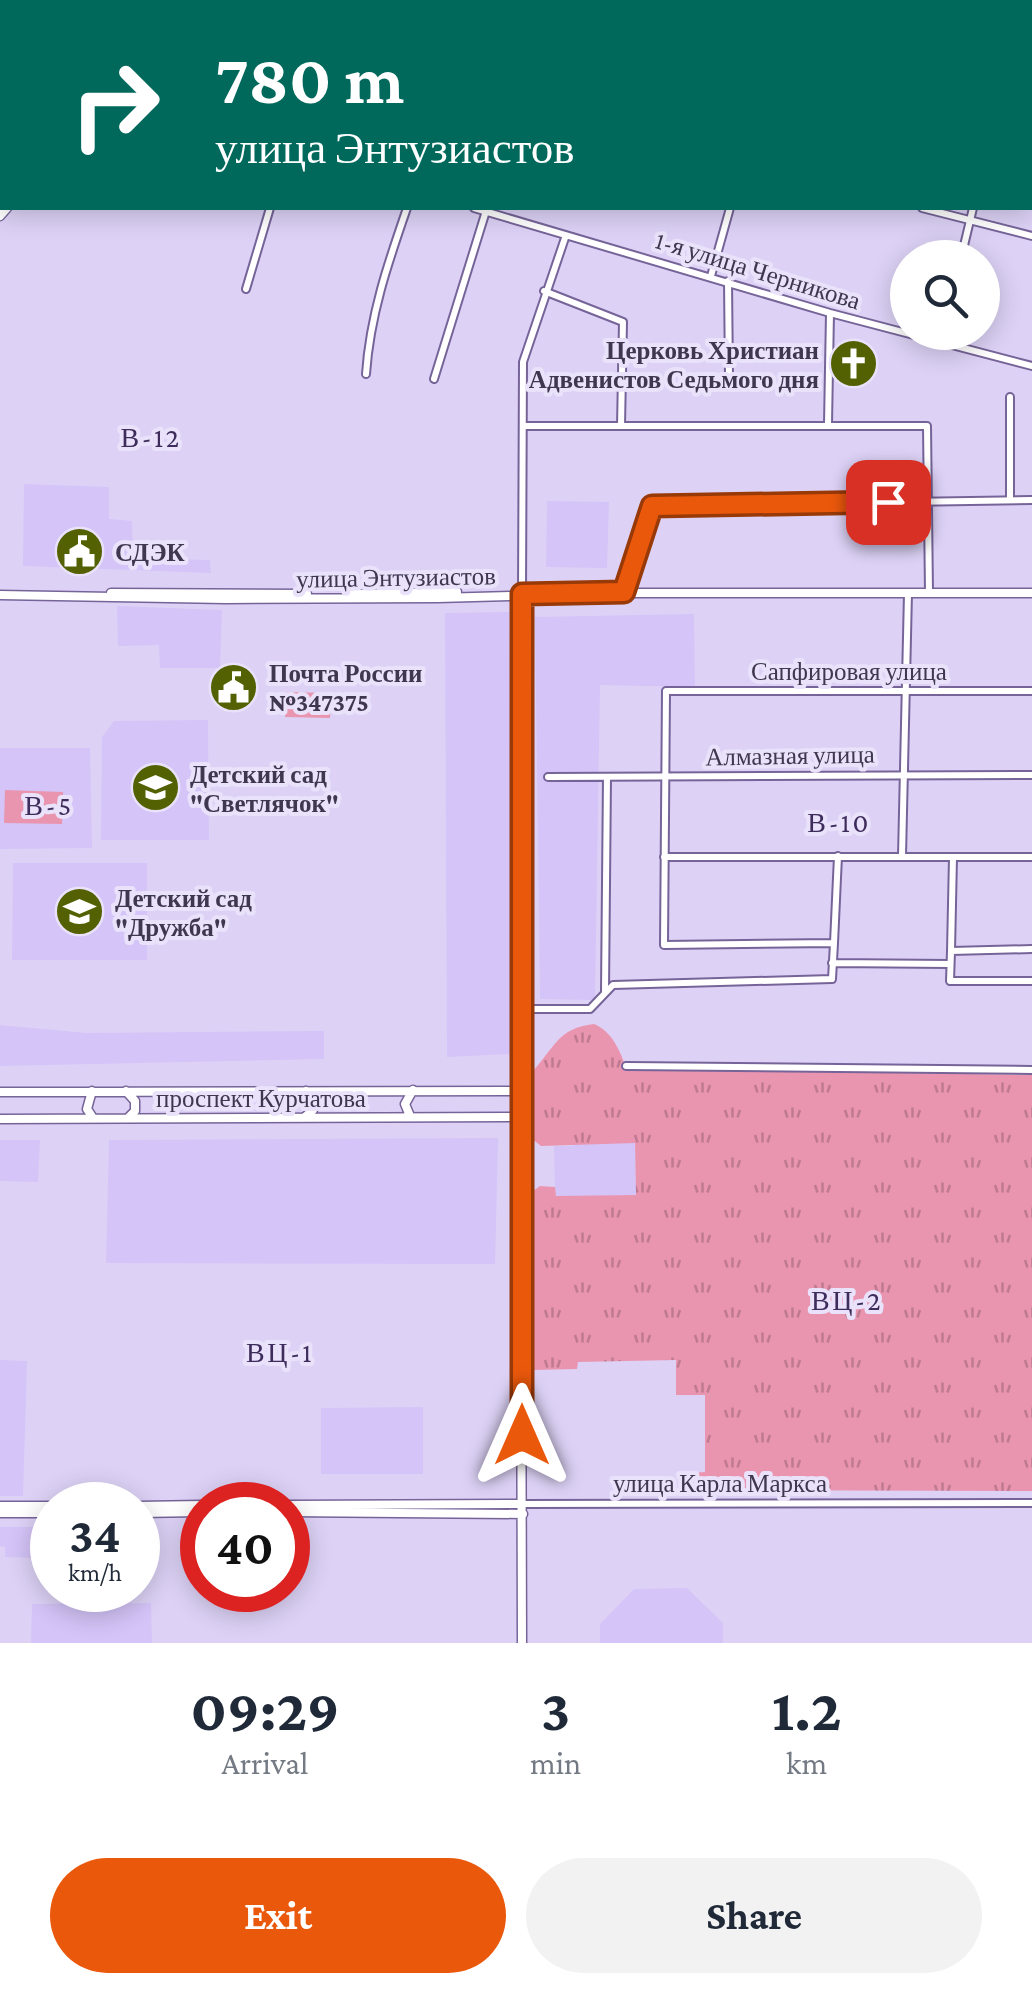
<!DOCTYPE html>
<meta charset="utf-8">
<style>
:root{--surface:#fff;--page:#f2f2f3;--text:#1f2937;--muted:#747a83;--accent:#ea580c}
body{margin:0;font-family:"Crimson Pro",serif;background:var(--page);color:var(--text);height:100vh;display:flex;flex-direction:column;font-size:38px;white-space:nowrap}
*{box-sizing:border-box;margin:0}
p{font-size:32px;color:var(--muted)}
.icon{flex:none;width:55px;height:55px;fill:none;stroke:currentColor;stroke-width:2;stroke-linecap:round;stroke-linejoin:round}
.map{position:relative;height:1643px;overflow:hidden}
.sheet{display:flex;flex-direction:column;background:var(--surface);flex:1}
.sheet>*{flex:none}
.guide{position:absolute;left:0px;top:0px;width:1032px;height:210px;box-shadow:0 5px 25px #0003;background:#00695c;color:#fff;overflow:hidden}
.buttons{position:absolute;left:890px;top:240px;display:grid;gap:20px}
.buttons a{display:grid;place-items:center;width:110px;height:110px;border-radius:50%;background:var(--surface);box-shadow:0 5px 25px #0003;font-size:50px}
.speed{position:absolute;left:30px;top:1482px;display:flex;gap:20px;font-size:50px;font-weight:700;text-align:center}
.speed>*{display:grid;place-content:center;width:130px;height:130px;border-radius:50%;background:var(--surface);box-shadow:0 5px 25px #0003;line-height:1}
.speed small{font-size:25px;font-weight:400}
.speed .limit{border:15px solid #d22;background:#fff;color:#111}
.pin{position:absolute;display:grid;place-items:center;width:85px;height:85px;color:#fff;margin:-42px;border-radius:20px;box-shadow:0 5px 15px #0006}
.me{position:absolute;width:110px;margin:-55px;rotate:0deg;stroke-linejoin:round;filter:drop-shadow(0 0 8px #0008)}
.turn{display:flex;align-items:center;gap:35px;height:210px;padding:0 50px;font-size:45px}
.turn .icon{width:130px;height:130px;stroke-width:2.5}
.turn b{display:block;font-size:70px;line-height:85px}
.eta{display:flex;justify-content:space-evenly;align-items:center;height:170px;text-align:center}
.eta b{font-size:60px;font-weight:700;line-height:70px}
.action{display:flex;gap:20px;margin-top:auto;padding:20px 50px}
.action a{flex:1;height:115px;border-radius:60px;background:var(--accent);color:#fff;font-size:40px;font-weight:700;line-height:115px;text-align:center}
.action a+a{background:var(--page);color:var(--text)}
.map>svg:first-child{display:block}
.built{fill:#d4c4f8}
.grass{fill:url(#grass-tufts)}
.pitch{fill:#ea95b0}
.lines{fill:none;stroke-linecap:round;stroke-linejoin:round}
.minor-casing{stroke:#766499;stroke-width:10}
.tertiary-casing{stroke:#766499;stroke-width:11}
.minor{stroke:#fff;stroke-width:6}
.tertiary{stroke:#fff;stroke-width:8}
.route-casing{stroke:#983908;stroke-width:25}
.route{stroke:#ea580c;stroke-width:18}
.labels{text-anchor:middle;stroke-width:8;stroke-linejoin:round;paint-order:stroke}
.street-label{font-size:25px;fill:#3f374f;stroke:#e9e2fa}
.poi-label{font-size:25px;font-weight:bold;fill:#3f374f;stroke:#e9e2fa;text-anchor:start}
.neighbourhood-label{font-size:28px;letter-spacing:2.5px;fill:#3e2c5c;stroke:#e9e2fa}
</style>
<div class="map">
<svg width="1032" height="1643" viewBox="0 0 1032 1643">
<defs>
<pattern id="grass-tufts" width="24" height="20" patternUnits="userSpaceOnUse" patternTransform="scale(2.5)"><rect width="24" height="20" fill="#ea95b0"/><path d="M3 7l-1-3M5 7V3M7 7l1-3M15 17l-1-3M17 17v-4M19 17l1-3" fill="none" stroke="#bf7a92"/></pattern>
</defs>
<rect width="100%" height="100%" fill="#ddd2f6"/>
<path class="built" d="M24,484L109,487V519L132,521L133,558L210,560L211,573L23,566Z
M547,501L609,502L607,568L546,567Z
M117,606L222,610L220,668H160L159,645L118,646Z
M509,612L512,1054L447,1057L445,613Z
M694,614L695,687L600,685L595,1000L540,999L535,617Z
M208,720L209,840H101L102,737L114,721Z
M0,748H90L92,848L0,849Z
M13,863H147V960H12Z
M0,1025L86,1033L324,1031V1059L0,1066Z
M498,1138L495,1264L106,1263L109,1140Z
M0,1140H40L38,1182L0,1181Z
M574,1142L635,1143L636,1196H555L554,1146H573Z
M0,1360L27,1361L23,1496H0Z
M423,1407V1474H321V1408Z
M0,1527H38V1558L5,1557V1547L0,1546Z
M687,1588L723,1623V1643H600V1624L634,1589Z
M151,1603L152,1643H31L32,1604Z"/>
<path class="grass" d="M594,1024C613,1032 619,1050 627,1069L1032,1075V1491L694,1490L692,1473L705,1472V1395H676V1360L578,1362L577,1369L533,1370V1191L540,1186L555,1187L556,1196L636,1195L635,1143L541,1146L532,1139L533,1071C555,1047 558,1028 594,1024Z"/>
<path class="pitch" d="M286,692L331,693L330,718L285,717Z
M5,790L63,792L62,824L4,823Z"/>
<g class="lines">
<defs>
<path id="minor" d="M631,0L640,2
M326,2L327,0
M788,2L789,0
M1024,2V0
M0,67L2,68
M1030,116L1032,117
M474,208L830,313L1032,366
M922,208L1032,236
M961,258L973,208
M711,276L730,208
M728,281L729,378
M246,289L270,208
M544,291L623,322L621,426
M941,344L944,332
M366,374C370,315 388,263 407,208
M434,379L486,211
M828,424L830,313
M524,426H927L929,593
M1010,499V397
M624,592L652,506L1032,500
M522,594L523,362L566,235
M548,777L1032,775
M902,856L908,593
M664,857H1032
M953,857L951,951L1032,949
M834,943L838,856
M951,951L950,981H1032
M832,963L950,964
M605,991L607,777
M523,1009H590L613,985L832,979L834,943L664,945L666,691H1032
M626,1066L1032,1070
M523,1504L1032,1503"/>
<path id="tertiary" d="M79,2L80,0
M0,216L7,208
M519,592L522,1643
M111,593L307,594
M351,594L457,592
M0,595L226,599L438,598L614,593H1032
M92,1091L87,1109L93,1118
M126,1091L135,1101V1111L128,1118
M0,1092L522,1091
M410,1116L405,1104L413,1090
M305,1117L313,1110L315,1103L306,1091
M0,1119L522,1117
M288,1505L523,1504
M0,1506H52
M138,1506L202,1505
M288,1512L523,1514
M0,1513H52
M138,1513L202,1512"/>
</defs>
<use href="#minor" class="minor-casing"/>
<use href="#tertiary" class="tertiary-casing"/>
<use href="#minor" class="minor"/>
<use href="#tertiary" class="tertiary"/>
</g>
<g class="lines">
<defs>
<path id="route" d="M522,1435V594L624,592L652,506L888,502"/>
</defs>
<use href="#route" class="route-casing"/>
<use href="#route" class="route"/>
</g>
<defs>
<symbol id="church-disc" viewBox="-11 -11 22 22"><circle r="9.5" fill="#536103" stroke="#e9e2fa"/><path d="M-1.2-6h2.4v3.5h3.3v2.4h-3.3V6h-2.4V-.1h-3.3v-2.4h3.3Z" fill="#fff"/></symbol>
<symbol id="civic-disc" viewBox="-11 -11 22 22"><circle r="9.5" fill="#536103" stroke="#e9e2fa"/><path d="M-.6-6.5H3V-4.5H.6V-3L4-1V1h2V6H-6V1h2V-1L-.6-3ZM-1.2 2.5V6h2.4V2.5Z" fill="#fff"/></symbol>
<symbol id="school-disc" viewBox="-11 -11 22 22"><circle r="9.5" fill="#536103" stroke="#e9e2fa"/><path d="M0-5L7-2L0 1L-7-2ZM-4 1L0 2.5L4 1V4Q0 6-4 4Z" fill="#fff"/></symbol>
</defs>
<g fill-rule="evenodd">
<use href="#church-disc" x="826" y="336" width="55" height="55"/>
<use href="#civic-disc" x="52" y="524" width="55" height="55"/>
<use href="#civic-disc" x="206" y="660" width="55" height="55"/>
<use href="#school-disc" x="128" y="760" width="55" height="55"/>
<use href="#school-disc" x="52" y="884" width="55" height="55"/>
</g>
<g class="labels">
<g class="street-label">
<text transform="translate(758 270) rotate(17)" y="9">1-я улица Черникова</text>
<text transform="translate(396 577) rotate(-1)" y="9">улица Энтузиастов</text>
<text x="849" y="680">Сапфировая улица</text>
<text transform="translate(790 755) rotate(-1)" y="9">Алмазная улица</text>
<text x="261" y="1107">проспект Курчатова</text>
<text x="720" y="1492">улица Карла Маркса</text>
</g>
<g class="poi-label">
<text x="819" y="359" text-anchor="end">Церковь Христиан<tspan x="819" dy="29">Адвенистов Седьмого дня</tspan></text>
<text x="115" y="561">СДЭК</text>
<text x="269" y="682">Почта России<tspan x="269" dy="29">№347375</tspan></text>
<text x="190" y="783">Детский сад<tspan x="190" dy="29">"Светлячок"</tspan></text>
<text x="115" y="907">Детский сад<tspan x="115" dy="29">"Дружба"</tspan></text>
</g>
<g class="neighbourhood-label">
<text x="151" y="447">В-12</text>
<text x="49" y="815">В-5</text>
<text x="839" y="832">В-10</text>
<text x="847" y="1310">ВЦ-2</text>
<text x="280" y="1362">ВЦ-1</text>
</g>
</g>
</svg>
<div class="buttons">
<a><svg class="icon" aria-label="search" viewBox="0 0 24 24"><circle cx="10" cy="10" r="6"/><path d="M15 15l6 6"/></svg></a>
</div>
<div class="speed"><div>34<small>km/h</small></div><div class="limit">40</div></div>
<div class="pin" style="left:888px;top:502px;background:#d93025"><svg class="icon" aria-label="arrive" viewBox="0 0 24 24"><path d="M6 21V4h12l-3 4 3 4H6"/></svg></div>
<svg class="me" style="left:522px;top:1435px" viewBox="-20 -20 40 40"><path d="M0-17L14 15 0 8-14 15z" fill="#ea580c" stroke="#fff" stroke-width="4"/></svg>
<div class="guide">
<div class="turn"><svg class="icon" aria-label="right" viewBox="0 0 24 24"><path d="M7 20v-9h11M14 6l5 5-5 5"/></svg><div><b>780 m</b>улица Энтузиастов</div></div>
</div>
</div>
<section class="sheet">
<div class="eta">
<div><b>09:29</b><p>Arrival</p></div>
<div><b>3</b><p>min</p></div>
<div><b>1.2</b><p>km</p></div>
</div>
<div class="action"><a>Exit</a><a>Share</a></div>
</section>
